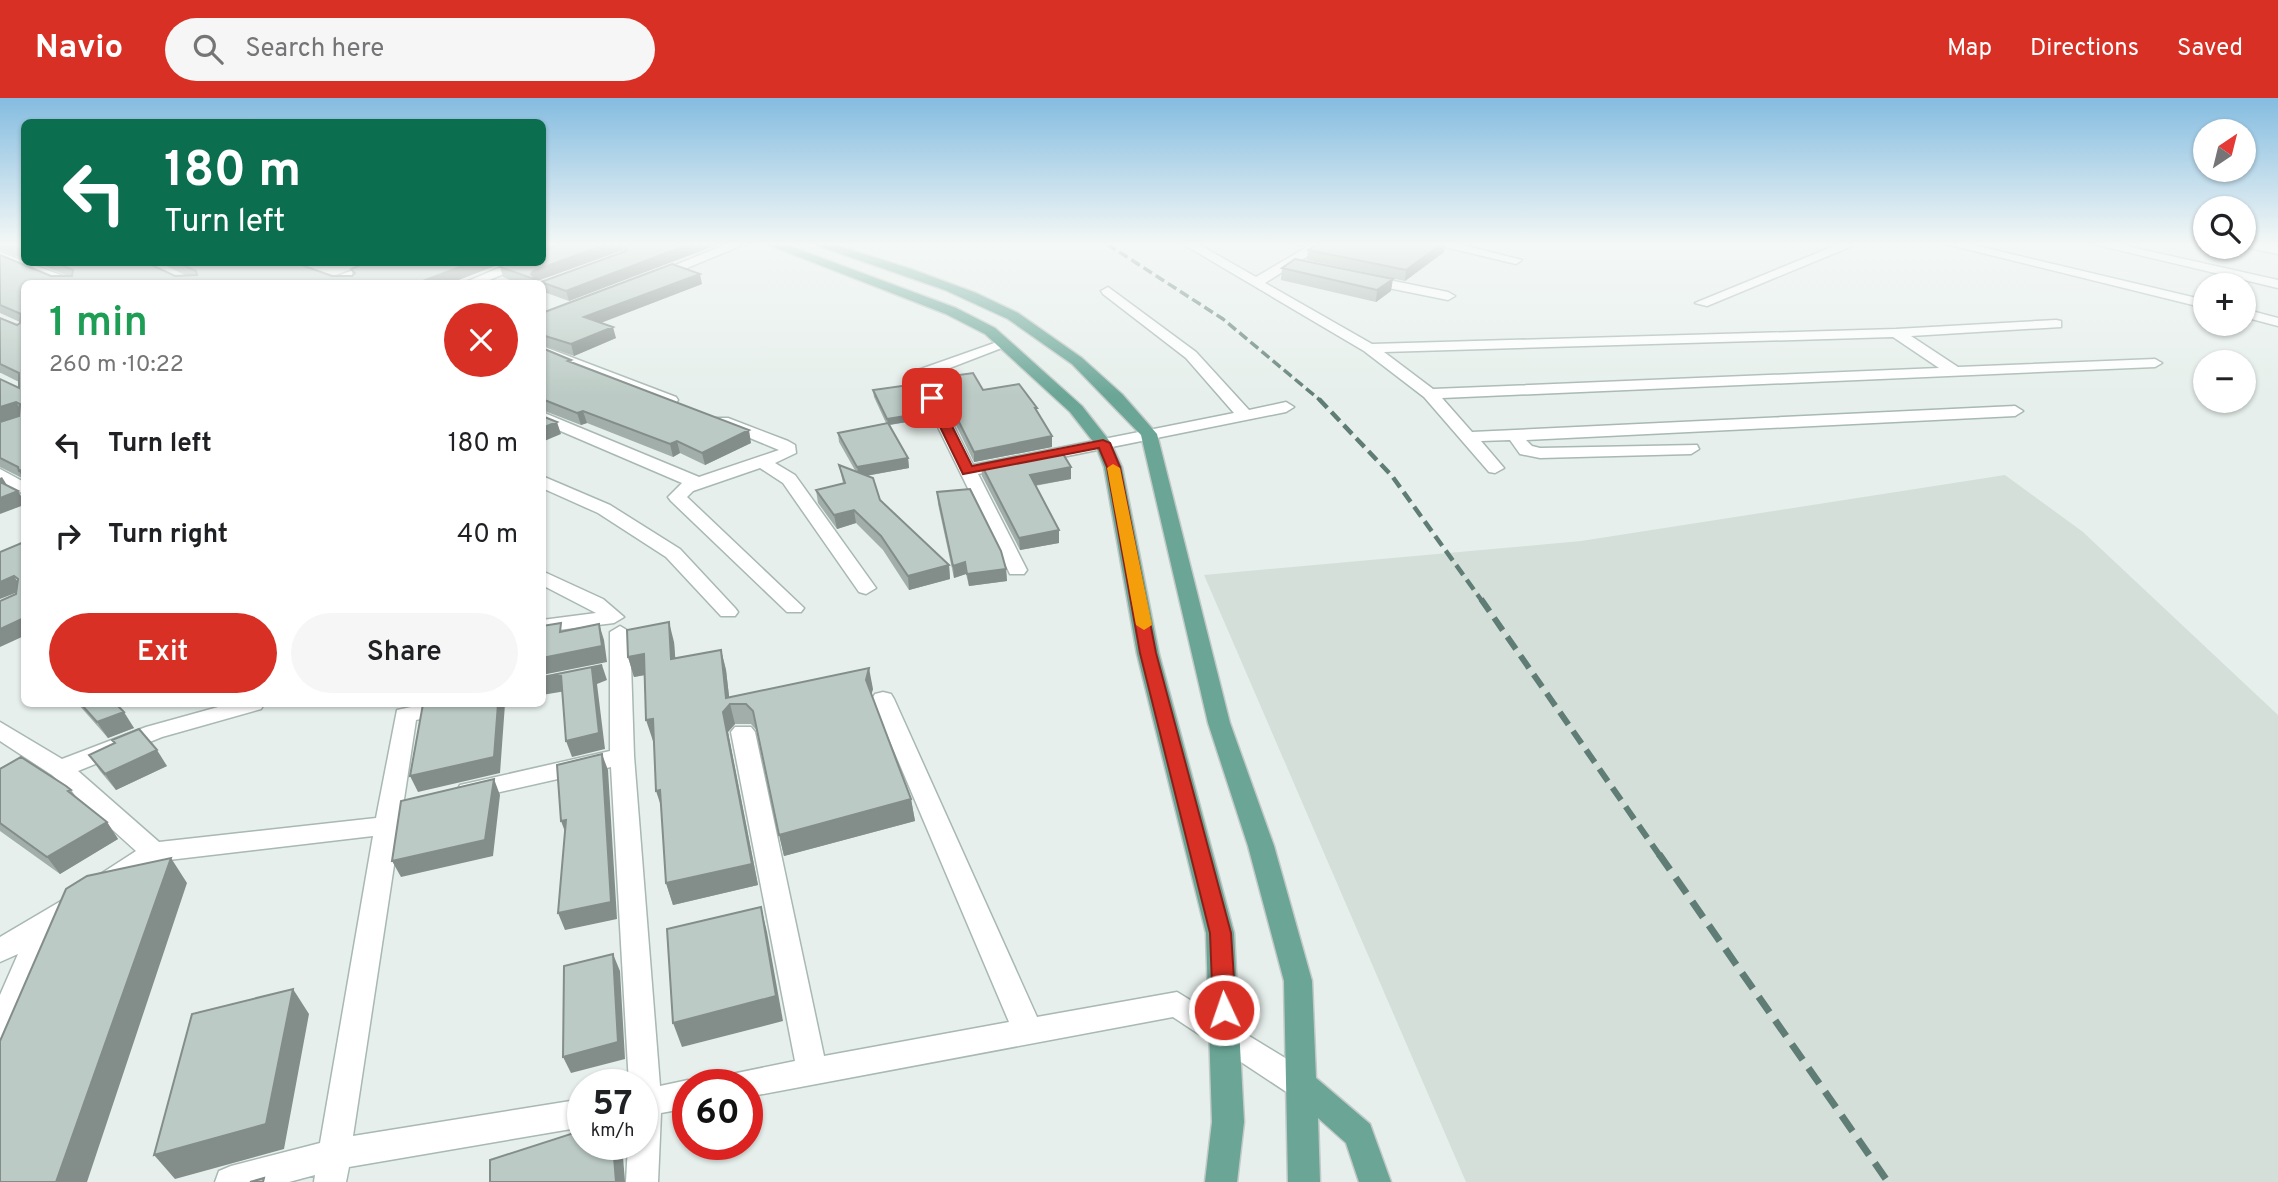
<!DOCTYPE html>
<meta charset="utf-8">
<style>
:root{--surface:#fff;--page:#f6f6f6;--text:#202124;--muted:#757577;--accent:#d93025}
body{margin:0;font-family:Overpass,sans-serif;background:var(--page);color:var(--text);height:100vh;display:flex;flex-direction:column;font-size:26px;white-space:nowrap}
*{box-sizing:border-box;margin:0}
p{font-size:23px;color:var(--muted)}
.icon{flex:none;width:38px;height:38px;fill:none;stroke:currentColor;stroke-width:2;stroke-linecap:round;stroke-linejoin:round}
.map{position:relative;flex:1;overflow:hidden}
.details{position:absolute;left:21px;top:182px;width:525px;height:427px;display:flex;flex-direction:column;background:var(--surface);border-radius:10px;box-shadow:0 2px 5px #0004}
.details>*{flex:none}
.guide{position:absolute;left:21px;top:21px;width:525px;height:147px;border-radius:10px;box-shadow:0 2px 5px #0004;background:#0b6e4f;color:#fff;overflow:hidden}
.needle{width:46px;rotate:35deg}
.controls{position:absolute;left:2193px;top:21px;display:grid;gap:14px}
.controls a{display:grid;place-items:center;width:63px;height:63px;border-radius:50%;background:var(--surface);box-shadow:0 2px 5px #0004;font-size:35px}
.speed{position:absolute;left:567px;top:971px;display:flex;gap:14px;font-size:35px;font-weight:700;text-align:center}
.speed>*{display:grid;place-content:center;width:91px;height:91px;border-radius:50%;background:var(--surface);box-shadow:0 2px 5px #0004;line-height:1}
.speed small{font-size:18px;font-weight:400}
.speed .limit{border:10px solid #d22;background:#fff;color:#111}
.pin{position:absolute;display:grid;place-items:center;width:60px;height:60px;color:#fff;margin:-30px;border-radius:14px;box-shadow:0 4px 10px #0006}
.me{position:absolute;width:77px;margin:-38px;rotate:357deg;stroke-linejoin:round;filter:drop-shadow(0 0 5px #0008)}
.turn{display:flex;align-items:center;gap:24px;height:147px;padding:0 28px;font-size:32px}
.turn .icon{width:91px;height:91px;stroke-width:2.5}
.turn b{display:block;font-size:49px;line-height:60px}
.round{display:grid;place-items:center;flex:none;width:74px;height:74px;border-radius:37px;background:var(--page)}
.overview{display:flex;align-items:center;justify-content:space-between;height:119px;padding:0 28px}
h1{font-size:42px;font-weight:600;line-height:52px;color:#1e9e55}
.primary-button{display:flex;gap:14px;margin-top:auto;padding:14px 28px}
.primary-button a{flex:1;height:80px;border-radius:42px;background:var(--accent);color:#fff;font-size:28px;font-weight:600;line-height:80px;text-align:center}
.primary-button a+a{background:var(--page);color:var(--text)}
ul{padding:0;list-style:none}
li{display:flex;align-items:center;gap:21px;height:91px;padding:0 28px}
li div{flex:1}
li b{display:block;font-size:26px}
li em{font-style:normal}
header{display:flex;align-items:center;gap:42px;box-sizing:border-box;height:98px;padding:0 35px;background:var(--accent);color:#fff}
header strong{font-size:33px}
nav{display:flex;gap:38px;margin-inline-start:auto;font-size:24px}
.search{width:490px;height:63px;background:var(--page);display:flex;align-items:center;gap:18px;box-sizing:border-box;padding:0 24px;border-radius:38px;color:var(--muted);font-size:26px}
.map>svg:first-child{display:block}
.built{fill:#d4dfda}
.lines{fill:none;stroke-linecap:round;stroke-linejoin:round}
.minor-casing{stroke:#a8b8b2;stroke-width:3}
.major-casing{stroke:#c2cac8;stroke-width:3}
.minor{fill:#fff;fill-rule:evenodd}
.major{fill:#6aa596;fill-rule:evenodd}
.rail-far3{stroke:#5f7d75;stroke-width:3.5;stroke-dasharray:10 4.5;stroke-linecap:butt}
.rail-far2{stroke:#5f7d75;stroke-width:4.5;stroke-dasharray:12 6;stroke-linecap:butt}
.rail-far1{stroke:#5f7d75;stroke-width:6;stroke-dasharray:15 8;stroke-linecap:butt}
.rail{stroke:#5f7d75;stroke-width:7;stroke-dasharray:19 10;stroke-linecap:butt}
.wall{fill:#a1aea9}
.shaded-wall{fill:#838d89}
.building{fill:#bbcac4;stroke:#838d89;stroke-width:2}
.route{fill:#d93025;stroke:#8d1f18;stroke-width:2}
.slow{fill:#f59e0b}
</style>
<header>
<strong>Navio</strong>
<div class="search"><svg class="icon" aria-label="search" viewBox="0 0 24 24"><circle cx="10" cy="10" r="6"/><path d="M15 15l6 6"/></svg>Search here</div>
<nav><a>Map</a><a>Directions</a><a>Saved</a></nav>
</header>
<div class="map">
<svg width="2278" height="1084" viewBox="0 0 2278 1084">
<rect width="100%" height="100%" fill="#e6efeb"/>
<path class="built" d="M2005,377L2083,434L2278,617V1084H1466L1204,477L1581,443Z"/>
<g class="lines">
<defs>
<path id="minor" d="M727,146H745L658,182L646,179Z
M1183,146H1198L1256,179L1312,146H1327L1265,185L1372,246L1896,231L2056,222L2061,223V229L1911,238L1958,269L2155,261L2162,265L2155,269L1442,300L1472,334L2015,308L2023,313L2015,318L1526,342L1532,348L1540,350L1697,347L1699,351L1691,356L1540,360L1520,356L1510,342L1481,343L1504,370L1495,375L1489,374L1424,299L1364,253ZM1893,239L1939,270L1433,291L1384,254Z
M1433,146H1458L1522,162L1516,166Z
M1839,146H1857L1707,208L1695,205Z
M1946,146H1969L2205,202V210Z
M2093,146H2117L2278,182V190Z
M2244,146L2278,148V156L2245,149Z
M0,154L76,183L77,186H58L0,162Z
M374,164H394L342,184L330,181Z
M513,164H532L480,186H461Z
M1364,177L1448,194L1455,198L1448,202L1359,184L1357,181Z
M1108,189L1196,254L1249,312L1286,304L1294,309L1286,314L978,376L1027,472L1024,476H1010L912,276L915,273L1000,243L1005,242L1012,246L929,278L973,367L1234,315L1186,260L1103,196L1101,193Z
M2244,211L2278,220V228L2244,219Z
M542,248L676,299L678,302L676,305H664L542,257Z
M542,314L699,379L779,352L716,326V320H728L788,343L795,347L796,355L775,365L795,377L876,490L866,496L859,494L783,385L760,370L693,393L687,399L804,510L801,514H787L671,403L668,399L682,385L542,325Z
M0,371L24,384V396L0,384Z
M542,378L610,407L680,451L735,510L738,514L735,518H721L666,459L598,415L542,390Z
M542,473L603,501L624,519L614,525L542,534V522L596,515L542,487Z
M620,528L630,534L634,658L660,988L688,982L699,987H688V1010L661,1015L658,1084H626L628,1046H642V987H629L611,669L469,701L460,699L457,693L460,687L469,685L610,653V534Z
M883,594L891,596L894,601L1037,919L1177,894L1313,977L1317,987L1313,997L1302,1001L1291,997L1173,919L747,999V987H723L727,977L795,963L731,634L735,629H751L755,634L824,958L1009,924L872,601L875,596Z
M229,606H264L261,611L162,639L78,673L159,744L376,720L397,612L425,606H468L465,611L416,622L353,1038L583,1001V1029L349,1069L346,1084H314L315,1077L289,1084H215L219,1073L231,1068L320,1045L373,738L160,763L108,794L99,791L95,784L99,777L136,753L52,677L0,643V624L62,661L146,629Z
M78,793L87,796L91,803L87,810L56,831L10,941L0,945V897L18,856L0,864V839Z"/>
<path id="major" d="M766,146H784L956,210L995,230L1082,308L1111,345L1122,369L1159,556L1234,835L1244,1024L1237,1084H1205L1212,1024L1206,835L1137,556L1104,369L1095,346L1070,314L985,236L946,216Z
M813,146H832L911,171L976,195L1018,215L1082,260L1122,296L1157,336L1230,625L1274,748L1312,883L1316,980L1370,1026L1391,1084H1359L1346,1045L1318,1020L1320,1084H1288L1284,883L1248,748L1208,625L1141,337L1072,266L1008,221L945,192Z"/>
</defs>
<use href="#minor" class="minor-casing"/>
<use href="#major" class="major-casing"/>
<use href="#minor" class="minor"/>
<use href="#major" class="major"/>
<path class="rail-far3" d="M1107,146L1223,221L1321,303"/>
<path class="rail-far2" d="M1319,301L1392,378L1482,503"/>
<path class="rail-far1" d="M1481,501L1660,758"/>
<path class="rail" d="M1659,756L1888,1084"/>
</g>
<path class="wall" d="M0,146H24V161L1,152H0Z
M560,146H719L569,203L544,194L541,184L627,152H623L537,183L538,186H520L503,179L500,169L542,164Z
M1289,146H1307L1302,149Z
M1308,152L1444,154L1405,183L1307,162Z
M0,157L51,178H68L34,164H145L175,178H187L158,164H293L332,178H352L353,177L351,171L368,164H505L448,186H24V381L0,369V324L19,317L0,324L19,290V284L1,275H0V220L17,227L20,224L0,215Z
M1282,170L1391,193L1376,204L1281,182Z
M702,186L601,225L616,240L574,258L542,247V215Z
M542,250L571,262L572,264L751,345L705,367L680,355L673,359L587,325L581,327L542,312Z
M937,280L983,292L1037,315L1052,349L974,364L938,290Z
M873,292L930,314L931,320L890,327L908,360L909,370L866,378L880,402L949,467L950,481L909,492L883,452L856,425L837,431L818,405L816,392L843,385L839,367L856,374L839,344L838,335L886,325L874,299Z
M981,366L1071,381L1035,388L1059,445L1020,452L982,378Z
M937,394L1006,471L1007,483L969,488L966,476L954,480L938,406Z
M674,544L675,560L721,552L726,572L729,599L873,591L871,595L911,701L915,723L784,758L757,633L751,626H735L728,634L758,787L673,807L666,785L662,710L654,643H653L645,577L634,579L628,559Z
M78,606H116L134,630L108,640Z
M89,657L167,668L116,692L100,673Z
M0,671L71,692L77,700L107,724L118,741L60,776L0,733Z"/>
<path class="shaded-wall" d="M542,146H555L542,151Z
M607,146H622L623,152L537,183L531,176L533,173Z
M690,146H719L569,203L566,193Z
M1442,146H1445L1444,154L1405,183L1406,172Z
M473,164H505L448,186H415Z
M700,176L702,186L587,230L584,219Z
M1393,181L1391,193L1376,204L1377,192Z
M613,229L616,240L574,258L571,246Z
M16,304L23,316L0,324V309Z
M583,313L587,325L581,327L577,315Z
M930,314L931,320L888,327L887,321Z
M557,324L561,336L542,344V330Z
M749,332L751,345L705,367L702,355Z
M1052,338V349L974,364V354Z
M677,343L680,355L673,359L670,346Z
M908,360L909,370L859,379L857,369Z
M1071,369V381L1031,388L1030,377Z
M24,371V382L19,373Z
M2,379L10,392L0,388V380Z
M18,393L24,403V407L0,416V400Z
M854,412L856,425L837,431L834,417Z
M1059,432V445L1020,452L1019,440Z
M965,464L966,476L954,480L953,468Z
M949,467L950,481L909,492L908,478Z
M1006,471L1007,483L969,488L967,476Z
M14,478L23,492L0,501V484Z
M24,520V538L0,549V531Z
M669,524L674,544L677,581L671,561Z
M599,526L604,542L607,564L542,577V560Z
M721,552L726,572L730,606L735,626L728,634L758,787L673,807L666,785L726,600Z
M644,556L650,576L634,579L628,559Z
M602,567L607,582L597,586L605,651L572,659L566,643L592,571Z
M869,570L873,591L870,602L866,582Z
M561,577L566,593L542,597V581Z
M498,606H505L500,675L418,694L410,678Z
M124,614L134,630L108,640L97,624Z
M653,621L659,642L653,643L646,622Z
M157,652L167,668L116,692L105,676Z
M602,656L608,672L617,821L565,832L558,815Z
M494,681L500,697L493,758L401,779L392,763Z
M660,692L663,714L656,693Z
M911,701L915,723L784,758L779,737Z
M566,722L567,739L561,723Z
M107,724L118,741L60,776L47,759Z
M171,760L187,785L87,1084H56Z
M761,809L767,834L783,923L682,949L673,925Z
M613,856L620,873L625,961L571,975L563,959Z
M293,891L309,916L284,1051L175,1081L154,1057Z
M613,1046H622L625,1084H616Z"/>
<path class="building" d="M8,146H24V153Z
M560,146H607L533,173L531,176L537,182L500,169L509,164H542V153Z
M627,146H690L566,193L541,184L626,153Z
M1317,146H1442L1406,172L1308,152Z
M0,157L51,178H72L73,172L54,164H145L175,178L197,177L196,173L176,164H293L332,178H352L355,175L351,171L368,164H473L415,186H24V371L19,373L18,369L0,360V324L19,318L20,306L16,304L0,309V281L19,290V275L0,266V220L17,227L20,225L21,216L0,207Z
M1295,161L1393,181L1377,192L1282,170Z
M672,166L700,176L584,219L613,229L571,246L542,237V215Z
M542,250L571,262L568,263L749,332L702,355L677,343L670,346L583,313L577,315L542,301Z
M973,275L983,292L1019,286L1037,310H1035L1052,338L974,354L937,280Z
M916,286L930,314L887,321L873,292Z
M542,318L557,324L542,330Z
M888,325L908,360L857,369L838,335Z
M1060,351L1071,369L1030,377L1059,432L1019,440L981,366Z
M839,367L873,380L880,402L949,467L908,478L881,438L854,412L834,417L816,392L845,385Z
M0,384L18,393L0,400Z
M970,391L1001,453L1006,471L967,476L965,464L953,468L937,394Z
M24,444V520L0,531V503L16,496L18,481L14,478L0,484V454Z
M669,524L671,561L721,552L726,600L869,570L866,582L911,701L779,737L753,613L746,606H730L723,614L752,766L666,785L660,692L656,693L653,621L646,622L644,556L628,559L627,532Z
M561,525L560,534L599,526L602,548L542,560V528Z
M602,567L592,571L599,635L566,643L561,577L542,581V579Z
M81,606H116L124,614L97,624Z
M423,606H498L494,659L410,678Z
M139,631L157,652L105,676L89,657L115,645L112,642Z
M602,656L611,804L558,815L566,722L561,723L557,667Z
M21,659L66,688L71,692L68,693L107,724L47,759L0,725V671Z
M494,681L485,742L392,763L401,703Z
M171,760L56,1084H0V943L66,791L87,778Z
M761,809L776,898L673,925L667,831Z
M613,856L618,944L563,959L564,868Z
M293,891L266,1026L154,1057L192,916Z
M583,1032V1046H613L616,1084H490V1062Z
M264,1080L263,1084H250Z"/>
<linearGradient id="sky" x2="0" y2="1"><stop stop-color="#84bce0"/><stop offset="0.49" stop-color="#f4f8f6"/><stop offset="1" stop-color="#f4f8f6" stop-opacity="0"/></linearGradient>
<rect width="2278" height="298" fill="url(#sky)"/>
<path class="route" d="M932,297L938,300L972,368L1103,342L1110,345L1120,369L1156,555L1231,835L1236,912L1232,919L1224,921L1217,919L1213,912L1210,835L1140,555L1107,369L1099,350L963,376L926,300Z"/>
<path class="slow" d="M1113,366L1120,370L1152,527L1144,532L1136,527L1107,370Z"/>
</svg>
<div class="controls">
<a><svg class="needle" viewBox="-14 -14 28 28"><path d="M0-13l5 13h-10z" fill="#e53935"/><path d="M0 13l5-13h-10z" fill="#757577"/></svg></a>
<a><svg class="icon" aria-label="search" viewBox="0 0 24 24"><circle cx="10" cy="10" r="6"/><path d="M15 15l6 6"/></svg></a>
<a>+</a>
<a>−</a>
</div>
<div class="speed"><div>57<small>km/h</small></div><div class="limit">60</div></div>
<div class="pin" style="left:932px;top:300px;background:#d93025"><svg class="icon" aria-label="arrive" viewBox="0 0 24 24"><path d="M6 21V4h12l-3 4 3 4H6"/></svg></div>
<svg class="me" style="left:1224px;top:912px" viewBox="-20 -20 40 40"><circle r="17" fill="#d93025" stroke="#fff" stroke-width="3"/><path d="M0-11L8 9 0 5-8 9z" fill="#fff"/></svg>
<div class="guide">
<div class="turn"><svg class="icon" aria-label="left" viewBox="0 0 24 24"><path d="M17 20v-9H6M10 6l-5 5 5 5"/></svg><div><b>180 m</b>Turn left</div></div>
</div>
<section class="details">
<div class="overview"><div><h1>1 min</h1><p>260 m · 10:22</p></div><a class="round" style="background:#d93025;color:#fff"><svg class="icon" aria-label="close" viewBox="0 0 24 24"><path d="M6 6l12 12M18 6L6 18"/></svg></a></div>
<ul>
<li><svg class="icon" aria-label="left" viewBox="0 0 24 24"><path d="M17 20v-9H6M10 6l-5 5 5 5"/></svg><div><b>Turn left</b></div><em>180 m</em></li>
<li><svg class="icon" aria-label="right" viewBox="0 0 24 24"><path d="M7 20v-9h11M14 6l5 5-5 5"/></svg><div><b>Turn right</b></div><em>40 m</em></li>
</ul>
<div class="primary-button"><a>Exit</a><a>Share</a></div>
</section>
</div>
